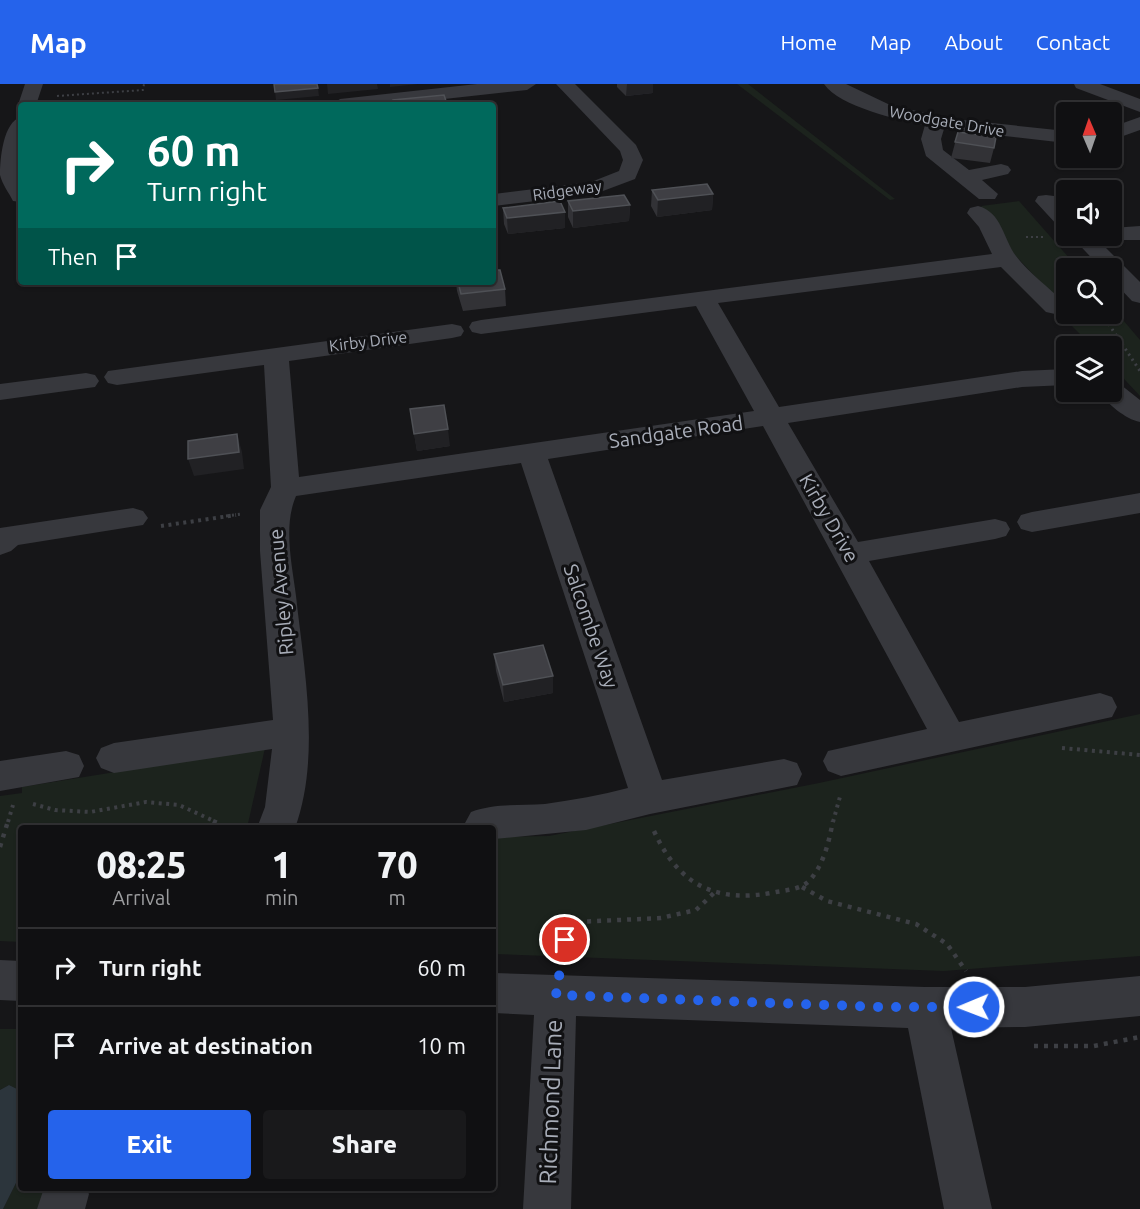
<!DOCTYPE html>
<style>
:root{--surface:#101012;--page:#19191b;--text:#f1f3f6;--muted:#9c9d9f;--line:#303032;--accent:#2563eb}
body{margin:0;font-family:Ubuntu,sans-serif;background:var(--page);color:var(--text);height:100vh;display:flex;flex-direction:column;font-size:22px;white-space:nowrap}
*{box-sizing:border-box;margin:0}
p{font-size:20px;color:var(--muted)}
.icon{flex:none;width:33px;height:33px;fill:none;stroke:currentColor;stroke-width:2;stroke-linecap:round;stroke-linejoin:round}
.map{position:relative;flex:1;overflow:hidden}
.sheet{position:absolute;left:18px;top:741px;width:478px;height:366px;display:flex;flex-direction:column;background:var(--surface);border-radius:6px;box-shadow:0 2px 4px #0004,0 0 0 2px var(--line)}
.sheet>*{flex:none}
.banner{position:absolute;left:18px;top:18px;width:478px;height:183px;border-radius:6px;box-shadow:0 2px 4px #0004,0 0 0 2px var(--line);background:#00695c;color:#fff;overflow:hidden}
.needle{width:39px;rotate:358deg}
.fabs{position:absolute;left:1056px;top:18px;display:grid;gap:12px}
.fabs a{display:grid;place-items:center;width:66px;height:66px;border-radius:6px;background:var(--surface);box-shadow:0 2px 4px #0004,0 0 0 2px var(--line);font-size:30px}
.pin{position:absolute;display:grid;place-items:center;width:51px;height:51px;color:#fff;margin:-26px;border:3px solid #fff;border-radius:50%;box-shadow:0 2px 6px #0007}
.me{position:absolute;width:66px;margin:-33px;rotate:269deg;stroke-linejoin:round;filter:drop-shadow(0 0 4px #0008)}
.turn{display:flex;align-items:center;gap:21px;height:126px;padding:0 30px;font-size:27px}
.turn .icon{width:78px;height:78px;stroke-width:2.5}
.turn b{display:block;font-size:42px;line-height:51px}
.then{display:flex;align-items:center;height:57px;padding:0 30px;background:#0003;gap:12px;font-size:22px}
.eta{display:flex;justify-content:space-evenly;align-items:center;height:102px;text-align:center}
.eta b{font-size:36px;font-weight:800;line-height:42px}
.cta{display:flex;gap:12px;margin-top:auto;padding:12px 30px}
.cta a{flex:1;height:69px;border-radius:6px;background:var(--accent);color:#fff;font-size:24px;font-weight:800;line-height:69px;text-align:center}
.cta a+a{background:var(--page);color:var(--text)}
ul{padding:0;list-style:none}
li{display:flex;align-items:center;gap:18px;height:78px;padding:0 30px;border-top:2px solid var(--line)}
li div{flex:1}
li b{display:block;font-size:22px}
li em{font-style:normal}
header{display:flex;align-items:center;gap:36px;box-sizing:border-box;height:84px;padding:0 30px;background:var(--accent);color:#fff}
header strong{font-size:28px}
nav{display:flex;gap:33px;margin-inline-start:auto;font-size:21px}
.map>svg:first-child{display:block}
.green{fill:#1c231d}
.water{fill:#2c353c}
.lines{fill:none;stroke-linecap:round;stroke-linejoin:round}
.path-far3{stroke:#3d3f44;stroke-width:2;stroke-dasharray:2 3;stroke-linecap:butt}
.path-far2{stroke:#3d3f44;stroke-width:3;stroke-dasharray:2 4;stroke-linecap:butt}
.path-far1{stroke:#3d3f44;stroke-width:4;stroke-dasharray:3 4.5;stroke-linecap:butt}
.path{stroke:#3d3f44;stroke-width:4.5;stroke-dasharray:4 6;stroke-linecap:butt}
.minor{fill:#37383d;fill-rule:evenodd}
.wall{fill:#323236}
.shaded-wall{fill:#212124}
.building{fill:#3f3f44;stroke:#4f5156;stroke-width:1.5}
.route{stroke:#2563eb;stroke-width:10;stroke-dasharray:0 18}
.labels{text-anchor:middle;stroke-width:6;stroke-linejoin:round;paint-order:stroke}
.far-street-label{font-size:16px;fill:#a8adb8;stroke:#111113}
.street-label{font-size:20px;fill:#a8adb8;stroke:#111113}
.near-street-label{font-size:24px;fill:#a8adb8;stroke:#111113}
</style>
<header>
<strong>Map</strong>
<nav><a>Home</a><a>Map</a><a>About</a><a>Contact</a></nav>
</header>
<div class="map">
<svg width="1140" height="1125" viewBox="0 0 1140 1125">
<rect width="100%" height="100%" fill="#161618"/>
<path class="green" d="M737,0H748L895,115L890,116Z
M1019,117L1078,184H1066V225L1010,166L996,141L981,122Z
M1112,223L1140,256V312L1112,282V262H1092L1060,230H1112Z
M1140,630V872L944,887L494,870V753L549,752L819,699Z
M265,664L247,744H21V858L0,857V712L22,709V703Z
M0,945H21V1007L9,1001L0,1006Z
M21,1089V1104H45L38,1125H3Z"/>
<path class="water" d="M9,1001L21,1007V1089L3,1125H0V1006Z"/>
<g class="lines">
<path class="path-far3" d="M57,12L143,6L144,0
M1026,153H1045"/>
<path class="path-far2" d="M1102,230L1140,287
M226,432L242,430"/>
<path class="path-far1" d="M161,442L236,431
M1062,664L1140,671
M33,720L55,726L90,728L146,718L179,721L216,738
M8,738L13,721
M833,738L841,709"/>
<path class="path" d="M213,737L229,744
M654,747C679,802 717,820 776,808C787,806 802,805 810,796C824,780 829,757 833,737
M0,763L8,737
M802,803L827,817L916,840L947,860L966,887
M562,874L565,856L577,838L661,834L696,826L715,808
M1034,962H1094L1140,953"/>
<path class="minor" d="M25,0H43L36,21H21V25L18,21Z
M477,0H536L527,6L390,21H331L340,15Z
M556,0H575L636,61L643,76L635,95L595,110L494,122V110L591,98L619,87L623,76L620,67Z
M824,0H846L888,20L945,34L1066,47V59L944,45L941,55L943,66L969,86L1001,80L1008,82L1011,86L1008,90L982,96L998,110L995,115H979L926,72L921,55L925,41C899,36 840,23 824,0Z
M1074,0H1100L1140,15V28L1076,4Z
M21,33L19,76L21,118L13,117C9,109 2,100 0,91C0,75 3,38 21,33Z
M1140,33V46L1112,56V43Z
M1046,111L1054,112L1066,125V143L1058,142L1035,117L1038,112Z
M978,122C1002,128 1003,155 1016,172C1029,189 1048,203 1064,218L1066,222L1064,228L1055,230L1046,228L1001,183L718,219L779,323L1022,287L1066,285V301L1022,303L788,339L858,458L995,435L1006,438L1010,445L1006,452L995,455L869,477L959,638L1100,609L1112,613L1117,623L1112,633L841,692L828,687L823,677L828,667L927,645L763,342L548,375L662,696L784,675L797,679L802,690L797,701L650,730L586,746L494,755V744H468L465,739L471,728C495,719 520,722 545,720C573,716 601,711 628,704L521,379L296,412C283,442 292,480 296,512C304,585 321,673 295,744H257L265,723L272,665L114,689L101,684L96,674L101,664L114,659L273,636L260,467V426L271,403L264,281L117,301L108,299L104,293L108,287L452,240L461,242L464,247L461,252L452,254L289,277L299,393L754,327L696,222L481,250L472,248L469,243L472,238L481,236L992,170L979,143L967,129L970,124Z
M1140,142V156H1104L1101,152H1112V144Z
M1071,152H1094L1140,198V219L1132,217L1112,196V184H1101Z
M86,289L95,291L99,297L95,303L0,316V300Z
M1112,299L1121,301L1140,316V338C1125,335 1108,320 1099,308H1112Z
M1140,409V429L1032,448L1021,445L1017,438L1021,431L1032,428Z
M133,424L143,427L148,434L143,441L18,461L11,467L0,471V444Z
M66,667L79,671L84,682L79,693L0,707V677Z
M0,876L21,877V917L0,916Z
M494,889L925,903H1025L1140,892V932L1025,943L951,944L992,1125H944L908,944L576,932L571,1125H523L534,931L494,929Z
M44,1104H86L89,1110L85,1125H37Z"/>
</g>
<path class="wall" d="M617,0H653V9L626,12L617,3Z
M958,48L994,64L990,79L951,74Z
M652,106L713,110L712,126L657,133L651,122Z
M568,117L630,121L629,137L573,144L568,133Z
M503,124L565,128V144L508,150L504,140Z
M456,198H494L505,205L506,222L463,227L457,207Z
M410,325L450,362L417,367Z
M494,570L553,609L504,618L496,587Z"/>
<path class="shaded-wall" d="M327,0H377L378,5L328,10Z
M390,0H418L390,3Z
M627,0H653V9L626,12Z
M318,4L319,12L276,16L275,8Z
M713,110L712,126L657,133L658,116Z
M630,121L629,137L573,144V127Z
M565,128V144L508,150L507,134Z
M24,198H59L26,202Z
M448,345L450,362L417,367L414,350Z
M237,350L242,368L244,385L194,392L188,375Z
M553,592V609L504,618L503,601Z"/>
<path class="building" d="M274,0H317L318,4L275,8Z
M444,11L447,20L435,21H394L393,16Z
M381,19L382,21H358Z
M958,48L996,53L994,64L955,58Z
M707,100L713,110L658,116L652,106Z
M624,111L630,121L573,127L568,117Z
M560,117L565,128L507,134L503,124Z
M494,186H500L505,205L461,210L458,198H494Z
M444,321L448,345L414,350L410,325Z
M237,350L239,368L188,375V357Z
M543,561L553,592L503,601L494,570Z"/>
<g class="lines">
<path class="route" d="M565,856L556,911L881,923H974"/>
</g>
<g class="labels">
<g class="far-street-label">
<text transform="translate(947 37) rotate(10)" y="6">Woodgate Drive</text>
<text transform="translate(567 106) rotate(-8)" y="6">Ridgeway</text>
<text transform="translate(368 257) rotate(-7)" y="6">Kirby Drive</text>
</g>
<g class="street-label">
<text transform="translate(676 348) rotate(-8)" y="7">Sandgate Road</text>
<text transform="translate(829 434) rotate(60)" y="7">Kirby Drive</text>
<text transform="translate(281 508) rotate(-95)" y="7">Ripley Avenue</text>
<text transform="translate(591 542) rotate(71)" y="7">Salcombe Way</text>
</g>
<g class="near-street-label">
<text transform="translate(551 1018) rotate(-88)" y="8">Richmond Lane</text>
</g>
</g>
</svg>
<div class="fabs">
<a><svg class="needle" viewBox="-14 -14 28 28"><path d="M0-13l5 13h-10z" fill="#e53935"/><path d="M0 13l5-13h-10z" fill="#9c9d9f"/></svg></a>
<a><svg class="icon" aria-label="sound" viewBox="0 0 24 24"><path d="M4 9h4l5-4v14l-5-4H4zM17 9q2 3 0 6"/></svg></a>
<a><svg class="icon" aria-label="search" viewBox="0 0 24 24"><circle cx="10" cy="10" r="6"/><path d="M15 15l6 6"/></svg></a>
<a><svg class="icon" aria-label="layers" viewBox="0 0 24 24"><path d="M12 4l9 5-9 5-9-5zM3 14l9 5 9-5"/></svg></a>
</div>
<div class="pin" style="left:565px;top:856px;background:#d93025"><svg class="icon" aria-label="arrive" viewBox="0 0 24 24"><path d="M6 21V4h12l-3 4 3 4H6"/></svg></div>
<svg class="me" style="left:974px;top:923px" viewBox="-20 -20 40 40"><circle r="17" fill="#2563eb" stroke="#fff" stroke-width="3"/><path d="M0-11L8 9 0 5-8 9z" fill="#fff"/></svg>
<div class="banner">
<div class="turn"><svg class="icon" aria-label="right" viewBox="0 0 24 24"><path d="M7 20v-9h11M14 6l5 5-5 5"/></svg><div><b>60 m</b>Turn right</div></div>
<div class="then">Then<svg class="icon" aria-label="arrive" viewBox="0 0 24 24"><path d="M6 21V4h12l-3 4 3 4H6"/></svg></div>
</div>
<section class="sheet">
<div class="eta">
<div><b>08:25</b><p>Arrival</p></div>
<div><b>1</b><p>min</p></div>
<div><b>70</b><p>m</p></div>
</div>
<ul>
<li><svg class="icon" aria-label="right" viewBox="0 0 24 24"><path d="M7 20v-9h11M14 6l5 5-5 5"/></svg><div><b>Turn right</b></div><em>60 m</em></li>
<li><svg class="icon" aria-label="arrive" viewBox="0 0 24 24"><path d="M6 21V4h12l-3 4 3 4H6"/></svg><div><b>Arrive at destination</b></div><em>10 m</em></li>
</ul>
<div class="cta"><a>Exit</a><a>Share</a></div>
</section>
</div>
